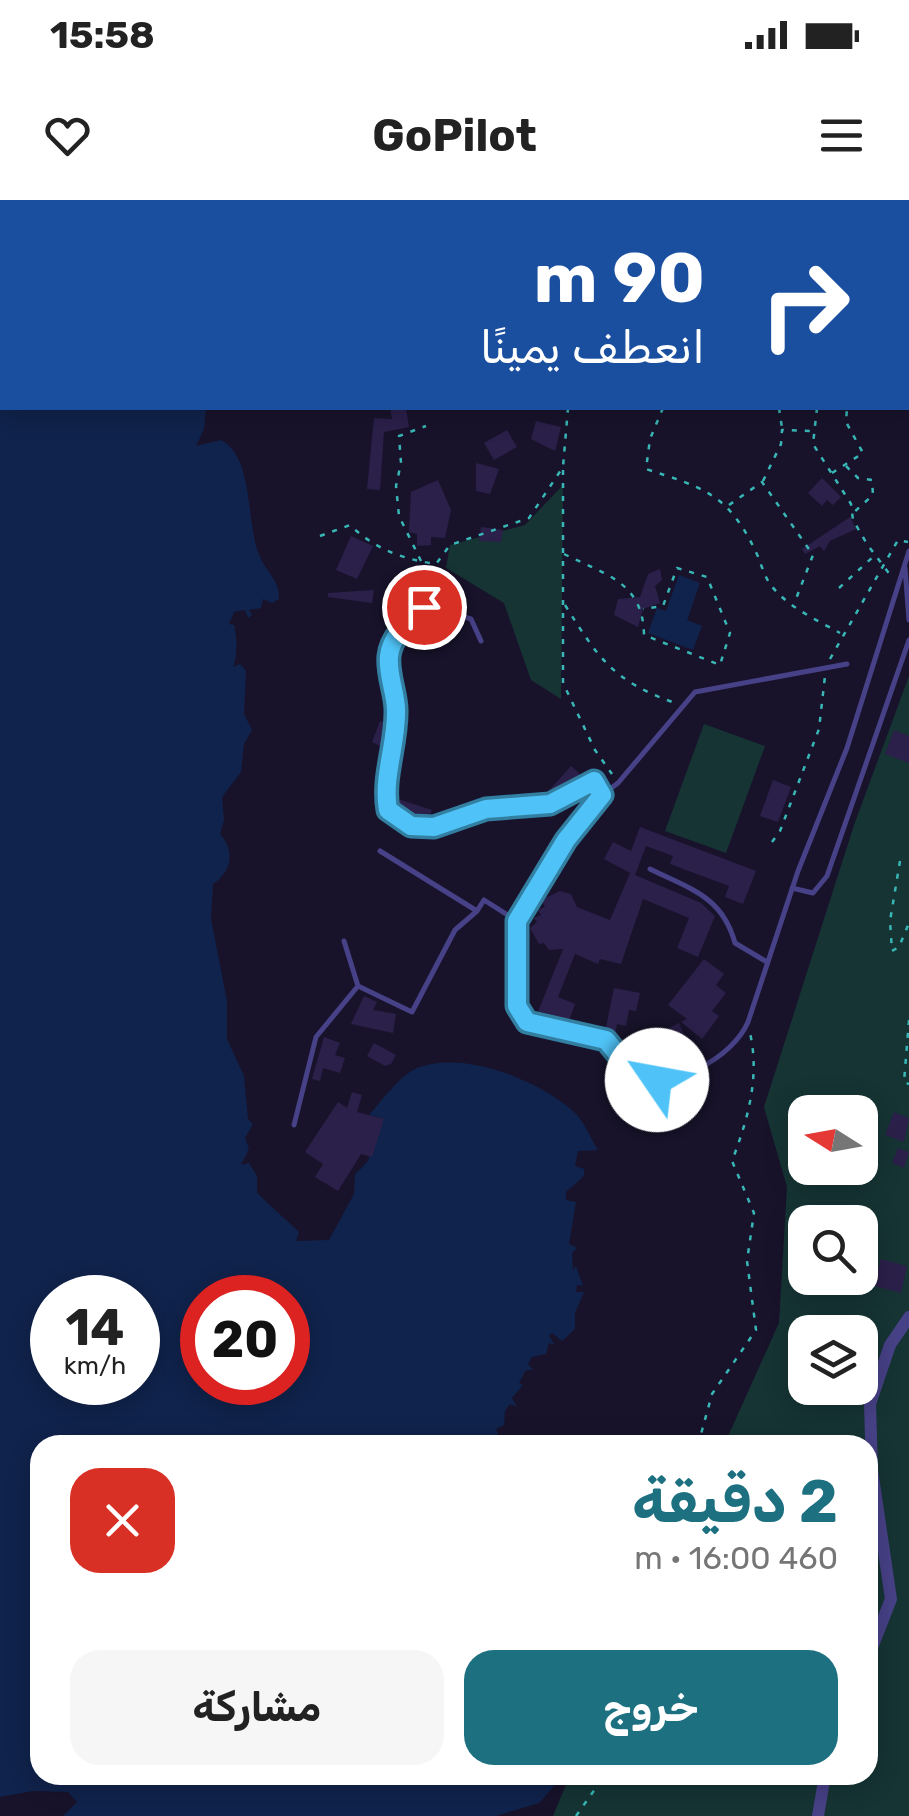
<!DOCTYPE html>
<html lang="ar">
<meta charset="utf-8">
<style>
:root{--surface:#fff;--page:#f6f6f6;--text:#222;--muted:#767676;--accent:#1c7080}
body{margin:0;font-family:Rubik,Cairo,sans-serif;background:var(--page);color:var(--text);direction:rtl;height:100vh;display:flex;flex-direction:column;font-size:38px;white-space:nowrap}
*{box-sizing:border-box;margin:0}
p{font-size:32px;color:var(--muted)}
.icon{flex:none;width:55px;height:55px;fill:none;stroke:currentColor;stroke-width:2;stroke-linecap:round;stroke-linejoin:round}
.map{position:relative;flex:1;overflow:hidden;direction:ltr}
.side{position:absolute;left:30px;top:1235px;width:848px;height:350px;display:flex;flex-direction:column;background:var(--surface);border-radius:30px;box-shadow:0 5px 25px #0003;direction:rtl}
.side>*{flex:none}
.hud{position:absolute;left:0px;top:0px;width:910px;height:210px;box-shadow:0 5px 25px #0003;direction:rtl;background:#1a4fa0;color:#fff;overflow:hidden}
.needle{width:65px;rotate:281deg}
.buttons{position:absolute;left:788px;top:895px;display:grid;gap:20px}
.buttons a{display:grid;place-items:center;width:90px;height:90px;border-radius:20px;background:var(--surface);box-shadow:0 5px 25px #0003;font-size:50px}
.speed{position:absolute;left:30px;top:1075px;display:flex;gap:20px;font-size:50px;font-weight:700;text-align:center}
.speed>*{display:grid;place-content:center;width:130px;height:130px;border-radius:50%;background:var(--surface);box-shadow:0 5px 25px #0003;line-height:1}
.speed small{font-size:25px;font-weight:400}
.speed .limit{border:15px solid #d22;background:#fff;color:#111}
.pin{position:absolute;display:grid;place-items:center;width:85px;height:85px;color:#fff;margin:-42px;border:5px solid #fff;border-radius:50%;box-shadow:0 2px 10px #0007}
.me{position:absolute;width:110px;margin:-55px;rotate:303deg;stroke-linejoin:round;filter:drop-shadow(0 0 8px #0008)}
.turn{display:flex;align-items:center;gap:35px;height:210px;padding:0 40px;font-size:45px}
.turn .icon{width:130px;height:130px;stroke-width:2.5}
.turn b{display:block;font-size:70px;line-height:85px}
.round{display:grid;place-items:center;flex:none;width:105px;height:105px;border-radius:30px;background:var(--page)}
.headline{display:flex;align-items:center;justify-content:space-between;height:170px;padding:0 40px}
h1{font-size:60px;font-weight:700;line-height:75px;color:var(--accent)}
.button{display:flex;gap:20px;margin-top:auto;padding:20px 40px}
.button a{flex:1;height:115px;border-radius:30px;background:var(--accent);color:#fff;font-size:40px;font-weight:700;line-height:115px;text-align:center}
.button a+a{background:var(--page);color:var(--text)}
.status{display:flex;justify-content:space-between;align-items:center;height:70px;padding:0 50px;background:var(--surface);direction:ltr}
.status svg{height:28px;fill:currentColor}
header{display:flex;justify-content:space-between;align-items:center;height:130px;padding:0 40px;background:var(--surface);font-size:45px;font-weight:700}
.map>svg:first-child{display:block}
.green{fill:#163434;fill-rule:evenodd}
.water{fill:#10234c;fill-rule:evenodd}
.building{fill:#2b204a}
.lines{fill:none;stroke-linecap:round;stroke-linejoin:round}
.path{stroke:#38b7b6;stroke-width:2.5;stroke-dasharray:5 8;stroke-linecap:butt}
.service{stroke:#474187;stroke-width:5}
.pedestrian{stroke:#474187;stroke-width:8}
.tertiary{stroke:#474187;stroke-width:12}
.route-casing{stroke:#337fa1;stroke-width:25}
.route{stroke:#4fc3f7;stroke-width:18}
</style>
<div class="status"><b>15:58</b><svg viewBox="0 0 49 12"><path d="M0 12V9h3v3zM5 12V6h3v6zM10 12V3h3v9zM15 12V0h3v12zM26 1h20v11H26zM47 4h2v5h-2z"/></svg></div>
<header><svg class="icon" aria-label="menu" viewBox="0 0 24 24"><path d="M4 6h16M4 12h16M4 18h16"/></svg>GoPilot<svg class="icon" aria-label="heart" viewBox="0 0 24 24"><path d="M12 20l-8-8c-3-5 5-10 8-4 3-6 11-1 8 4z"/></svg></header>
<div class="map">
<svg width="909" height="1616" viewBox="0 0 909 1616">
<rect width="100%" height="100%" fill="#18132b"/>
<path class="green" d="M563,285L561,499L531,480L504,403L446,368L450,345L525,325Z
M909,476V1616H553L570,1575H868V1245H724L779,1123L787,987L764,907L854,625ZM805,912H860V968H805ZM805,1022H860V1078H805ZM805,1132H860V1188H805Z
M704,524L765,546L726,653L665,631Z"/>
<path class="water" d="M0,0H259L2,2V208H206L204,229L196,246L221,240C255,258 245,324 260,357C267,373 280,381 279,399L272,403L263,399L261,408L249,410L252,415L248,418L245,410L234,412L229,424L234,425C237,441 238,453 233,467L240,464L246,471L244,514L252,530L244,544L241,572L222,597L224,620L220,634C235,651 232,671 213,684L211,719L227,801V839L244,876L248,919L253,924L245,938L249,949L241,965L249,963L257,976V993L299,1032L296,1041L329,1040L354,994L355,975L368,961L382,918L369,915C383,900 401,873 420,867C466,851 538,880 573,911C584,920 590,938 598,950L578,951L575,966L584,969V976L566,992V1000L576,1002L569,1044L577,1048L572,1053L573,1070L576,1066L583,1086L577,1085L576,1092H584L575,1113V1129L562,1141L552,1133L549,1136L555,1145L549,1143L546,1154L532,1157L528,1164L533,1170H526L519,1183L523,1185L512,1198L517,1207L510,1204L505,1211L504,1225L496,1229L501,1241L493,1245H40V1575H564L539,1603L496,1616H63L77,1602L68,1592L33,1591L0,1597ZM52,1098H138V1182H52ZM202,1098H288V1182H202Z
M679,375L700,383L687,420L702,426L693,450L648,433L657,408L666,411Z"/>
<path class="building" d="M390,208H406L409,227L384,232L380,290L367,289L374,218L392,219Z
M536,221L561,227L555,251L531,239Z
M507,230L517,247L494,260L484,243Z
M476,263L499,269L490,294L476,291Z
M822,278L841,297L833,305L827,300L822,306L808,293Z
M438,280L451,310L445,338L431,337V345L417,346V334L409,332L411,292Z
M850,317L856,329L830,341L824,351L820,346L805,354L802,349Z
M481,327L503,330L501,342L479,341Z
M351,336L373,346L357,379L336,370Z
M660,369L662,380L655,386L660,403L643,409L638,427L614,415L618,399L640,397L648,374Z
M374,390L372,403L328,397V393Z
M394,390L404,399L395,410L384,401Z
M380,521L389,523L384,548L372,542Z
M894,530L909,536V563L885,554Z
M571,566L581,575L548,598L545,595Z
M773,580L791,587L778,622L760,616Z
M398,599L432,610L428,620L395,607Z
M640,627L756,671L743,704L725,697L729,686L670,664L673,656L646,646L635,675L701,703L715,716L698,757L677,748L689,718L643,699L621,764L600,759L598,764L575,754L558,797L575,804L568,824L537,814L563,749L549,750L544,743L539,744L530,728L537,722L534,718L541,715L538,710L545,707L541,700L560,691L571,694L577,707L610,720L630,673L634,675L604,659L613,642L631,651Z
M704,759L724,774L716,785L726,793L712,811L719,816L702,839L681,822L687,819L668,805Z
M614,788L640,793L636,811L629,810L626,826L617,824L615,834L605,832Z
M364,796L377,802L373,810L396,814L393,833L351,824Z
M679,823L695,858L668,871H654L642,841Z
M324,837L340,843L335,855L345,858L340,873L323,868L320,881L312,879Z
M374,843L396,855L391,864L385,866L367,856Z
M352,892L362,895L357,912L384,919L372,957L361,954L338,991L315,977L323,964L305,952L338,902L347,908Z
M894,912L909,918L904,942L885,935Z
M898,948L909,952L904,968L892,963Z
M881,1059L907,1066L901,1093L874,1086Z"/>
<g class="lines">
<path class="path" d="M908,204L909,205
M663,208L650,239L646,269C701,287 727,293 754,348C760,359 763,374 770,384C787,407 817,420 840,433
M779,208L782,228
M817,208L813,244L851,304L853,320L867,344L891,376
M846,266L858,278L872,280L873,295L853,313
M563,270V483L595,550L612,574
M832,273L863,253L846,222L847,208
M763,281L781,244L782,230L813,231
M729,305L762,282L813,355L794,404
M320,336L350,325C375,349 402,359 436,364L450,345L529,318L563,267L568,208
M564,354C606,375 643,382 644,435L720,465L730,433L707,377L677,368L663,406L643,409
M421,361L399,316L396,286L401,263L399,236L426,226
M839,388L874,356
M565,405C599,459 613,481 675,503
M830,459L898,340L908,342
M772,642L780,631L819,529L825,476
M900,661L890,721L892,751L899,747L909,723
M909,820L904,882L909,884
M698,1245L712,1194L756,1130L747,1061L754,1013L732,961C748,919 760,877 750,833
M576,1616L605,1575"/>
<path class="service" d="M771,2L772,0
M905,368L909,420
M481,441L471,419C459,416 446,406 435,405C425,405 421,410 414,415C375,452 398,479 396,525C394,554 383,581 388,610L411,626L434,627L486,609L550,604L594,581L602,595L566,640L517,721
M602,595L618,583L695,492L847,464
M380,651L477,711L484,700L517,721V806L527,822C550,828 582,830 604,840C617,846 623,867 636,873C674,891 733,857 748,822L798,671L847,548L909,351
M650,669C690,689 722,696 735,743L767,762
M792,688L813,693L827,676L909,440
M344,741L358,786L412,812L455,730L477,711
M294,925L316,837L358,786"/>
<path class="pedestrian" d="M908,10L909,9"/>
<path class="tertiary" d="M868,1458L891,1399L872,1270L870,1204L890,1145L909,1117
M818,1616L825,1575"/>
</g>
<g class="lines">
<defs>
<path id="route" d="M424,407C410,420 391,436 389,456C387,474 396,493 396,510C397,544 382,577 388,610L411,626L434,627L486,609L550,604L594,581L602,595L566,640L517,721V806L527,822L606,840L632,872L657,880"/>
</defs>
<use href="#route" class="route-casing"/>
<use href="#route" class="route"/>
</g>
</svg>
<div class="buttons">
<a><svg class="needle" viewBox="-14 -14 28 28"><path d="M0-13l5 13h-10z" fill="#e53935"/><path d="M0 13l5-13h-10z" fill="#767676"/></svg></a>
<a><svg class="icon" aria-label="search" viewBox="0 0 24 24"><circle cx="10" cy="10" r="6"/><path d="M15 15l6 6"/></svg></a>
<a><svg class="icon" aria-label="layers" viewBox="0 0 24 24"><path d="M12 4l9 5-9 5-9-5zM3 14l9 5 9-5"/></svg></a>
</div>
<div class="speed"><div>14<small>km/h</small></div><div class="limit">20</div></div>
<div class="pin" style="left:424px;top:407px;background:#d93025"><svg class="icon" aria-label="arrive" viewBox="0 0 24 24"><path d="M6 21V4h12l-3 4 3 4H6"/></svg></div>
<svg class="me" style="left:657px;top:880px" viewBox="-20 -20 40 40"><circle r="19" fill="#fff"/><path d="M0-13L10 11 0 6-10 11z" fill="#4fc3f7"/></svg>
<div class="hud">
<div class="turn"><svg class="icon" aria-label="right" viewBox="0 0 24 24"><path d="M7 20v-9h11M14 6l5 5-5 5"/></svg><div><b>90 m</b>انعطف يمينًا</div></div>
</div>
<section class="side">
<div class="headline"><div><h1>2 دقيقة</h1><p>460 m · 16:00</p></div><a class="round" style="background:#d93025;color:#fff"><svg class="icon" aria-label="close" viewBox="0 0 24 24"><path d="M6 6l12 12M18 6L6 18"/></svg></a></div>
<div class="button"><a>خروج</a><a>مشاركة</a></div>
</section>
</div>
